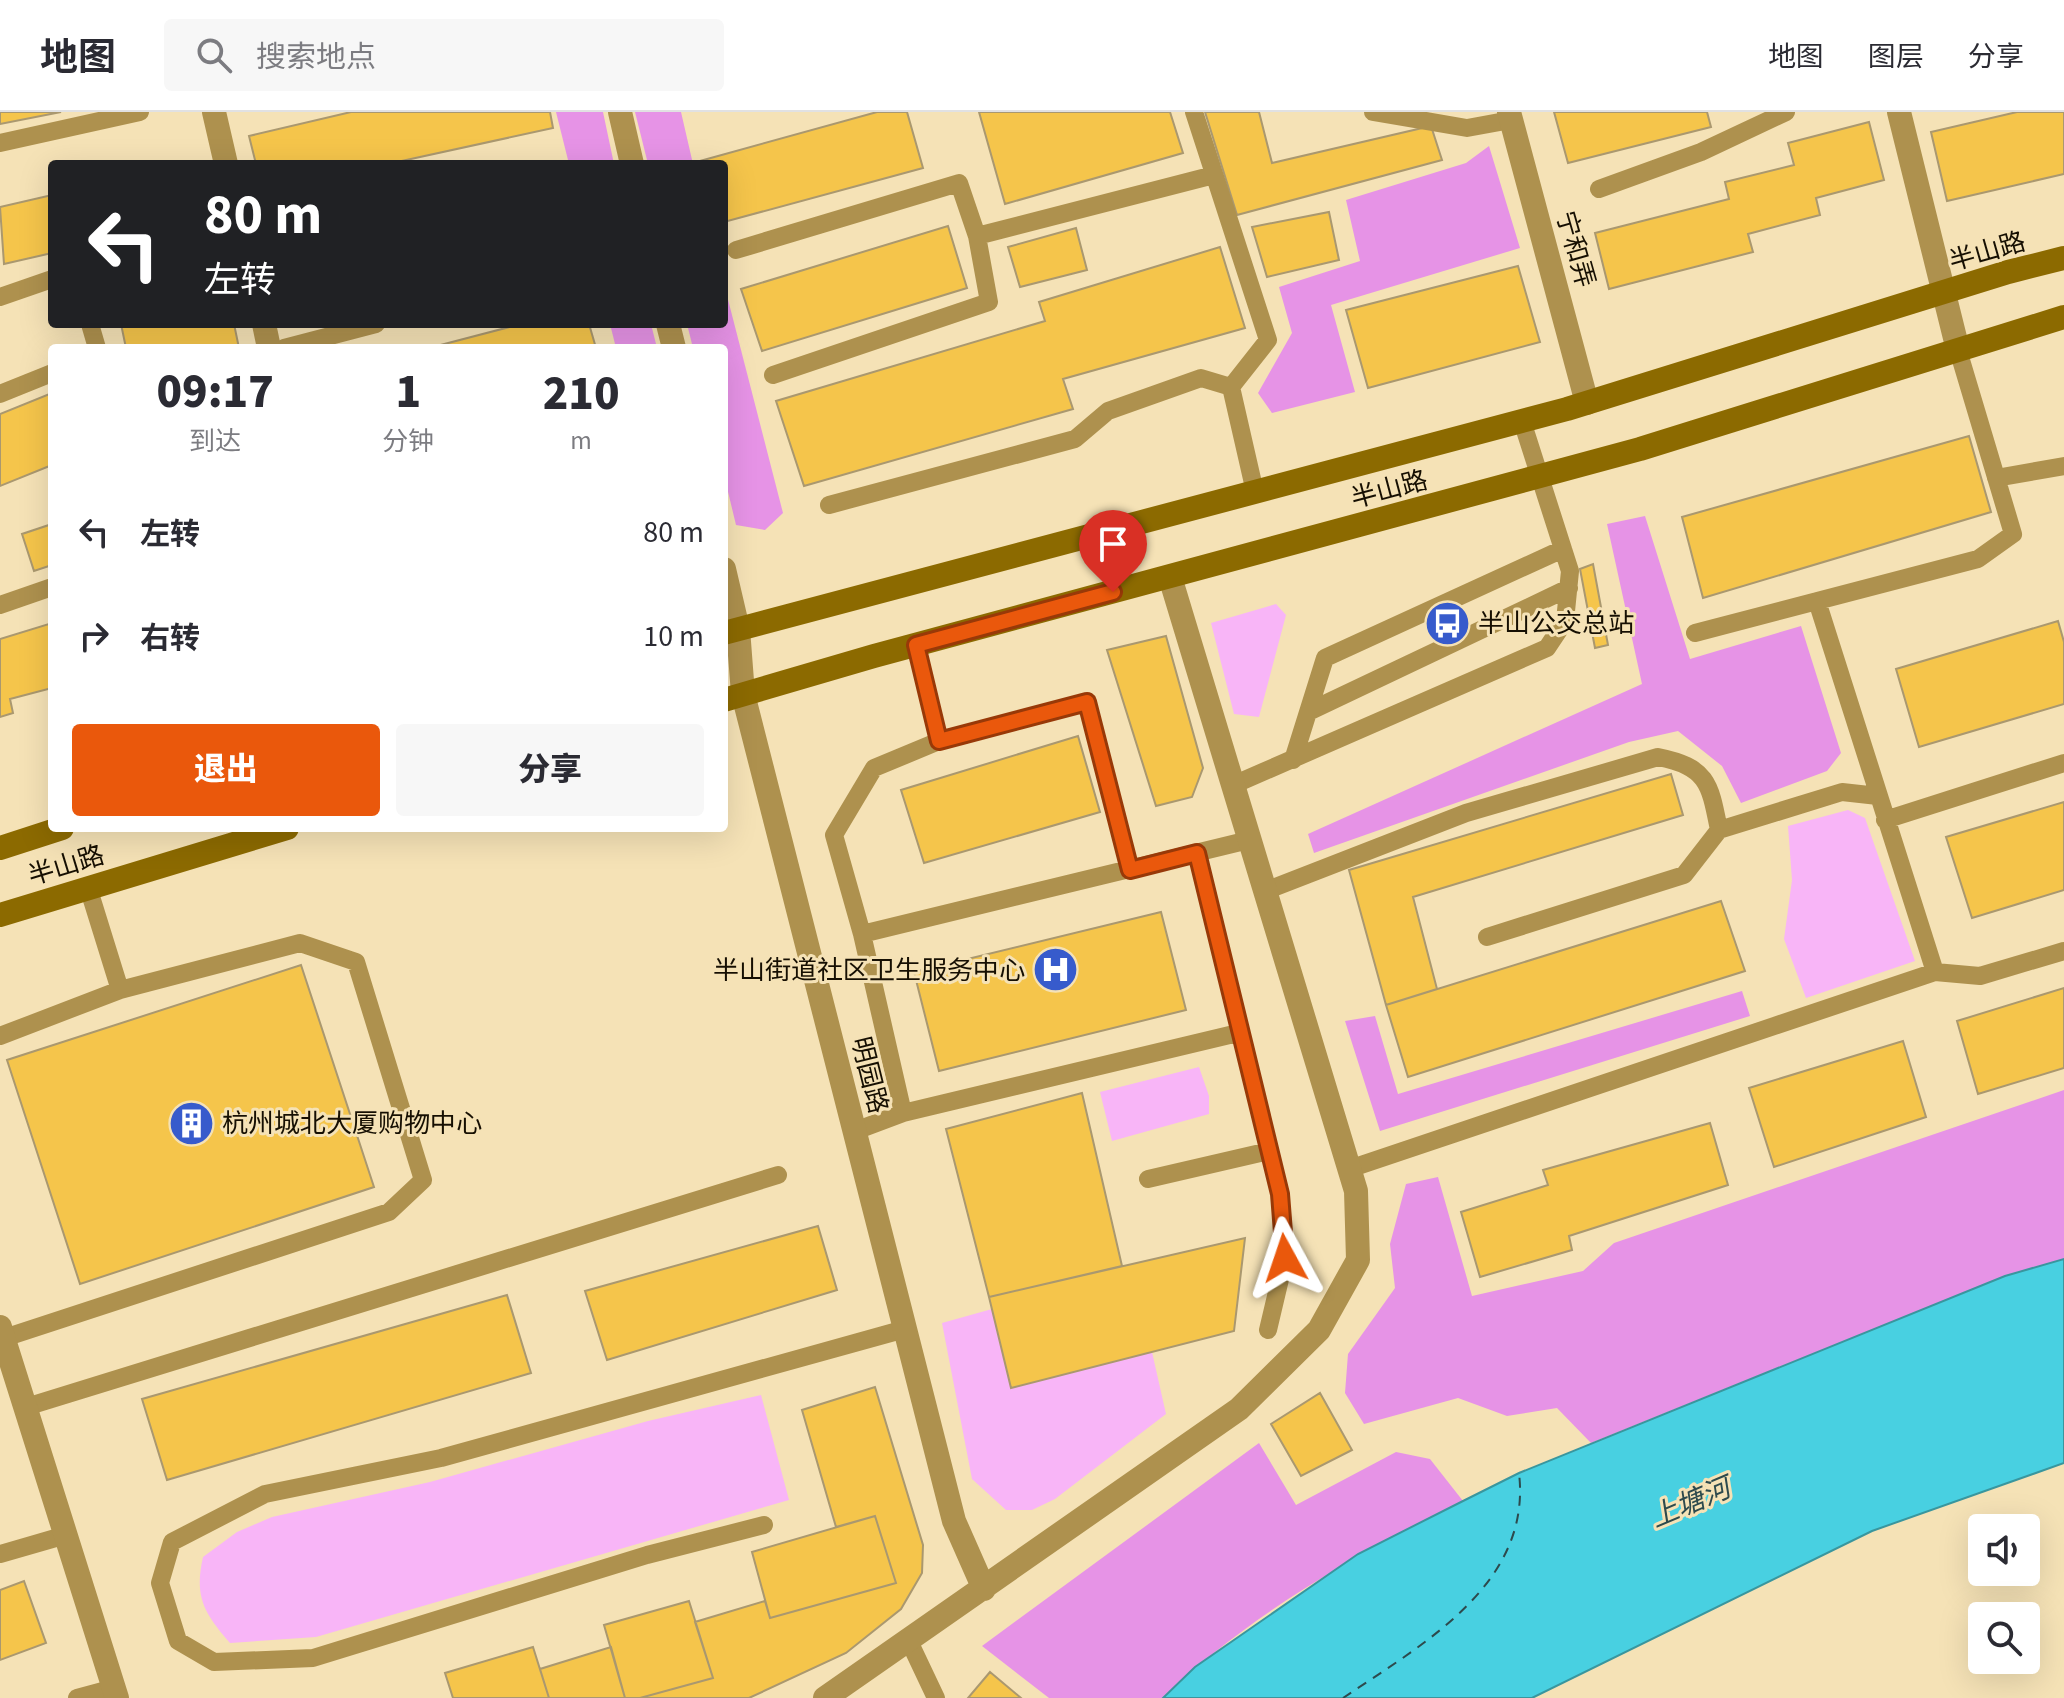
<!DOCTYPE html>
<html lang="zh">
<meta charset="utf-8">
<style>
:root{--surface:#fff;--page:#f7f7f7;--text:#2b2b33;--muted:#7c7c81;--line:#e1e1e2;--accent:#ea580c}
body{margin:0;font-family:"Source Sans 3","Noto Sans SC",sans-serif;background:var(--page);color:var(--text);height:100vh;display:flex;flex-direction:column;font-size:30px;white-space:nowrap}
*{box-sizing:border-box;margin:0}
p{font-size:26px;color:var(--muted)}
.icon{flex:none;width:44px;height:44px;fill:none;stroke:currentColor;stroke-width:2;stroke-linecap:round;stroke-linejoin:round}
.map{position:relative;flex:1;overflow:hidden}
.side{position:absolute;left:48px;top:232px;width:680px;height:488px;display:flex;flex-direction:column;background:var(--surface);border-radius:8px;box-shadow:0 8px 32px #0002}
.side>*{flex:none}
.banner{position:absolute;left:48px;top:48px;width:680px;height:168px;border-radius:8px;box-shadow:0 8px 32px #0002;background:#202124;color:#fff;overflow:hidden}
.controls{position:absolute;left:1968px;top:1402px;display:grid;gap:16px}
.controls a{display:grid;place-items:center;width:72px;height:72px;border-radius:8px;background:var(--surface);box-shadow:0 8px 32px #0002;font-size:40px}
.pin{position:absolute;display:grid;place-items:center;width:68px;height:68px;color:#fff;margin:-82px -34px;border-radius:50% 50% 50% 0;rotate:-45deg;box-shadow:0 0 8px #0007}
.pin .icon{rotate:45deg}
.me{position:absolute;width:88px;margin:-44px;rotate:355deg;stroke-linejoin:round;filter:drop-shadow(0 0 6px #0008)}
.turn{display:flex;align-items:center;gap:28px;height:168px;padding:0 24px;font-size:36px}
.turn .icon{width:104px;height:104px;stroke-width:2.5}
.turn b{display:block;font-size:56px;line-height:68px}
.eta{display:flex;justify-content:space-evenly;align-items:center;height:136px;text-align:center}
.eta b{font-size:48px;font-weight:800;line-height:56px}
.action{display:flex;gap:16px;margin-top:auto;padding:16px 24px}
.action a{flex:1;height:92px;border-radius:8px;background:var(--accent);color:#fff;font-size:32px;font-weight:800;line-height:92px;text-align:center}
.action a+a{background:var(--page);color:var(--text)}
ul{padding:0;list-style:none}
li{display:flex;align-items:center;gap:24px;height:104px;padding:0 24px}
li div{flex:1}
li b{display:block;font-size:30px}
li em{font-style:normal}
header{display:flex;align-items:center;gap:48px;box-sizing:border-box;height:112px;padding:0 40px;background:var(--surface);border-bottom:2px solid var(--line)}
header strong{font-size:38px}
nav{display:flex;gap:44px;margin-inline-start:auto;font-size:28px}
.search{width:560px;height:72px;background:var(--page);display:flex;align-items:center;gap:20px;box-sizing:border-box;padding:0 28px;border-radius:8px;color:var(--muted);font-size:30px}
.map>svg:first-child{display:block}
.green{fill:#f8b5f7}
.forest{fill:#e693e6}
.water{fill:#48d0e1;stroke:#39969e;stroke-width:2}
.lines{fill:none;stroke-linecap:round;stroke-linejoin:round}
.ferry{stroke:#2d4a4d;stroke-width:2;stroke-dasharray:10 8;stroke-linecap:butt}
.building{fill:#f5c54b;stroke:#aa986f;stroke-width:2}
.lane{stroke:#ae914e;stroke-width:18}
.street{stroke:#ae914e;stroke-width:24}
.secondary{stroke:#8c6a00;stroke-width:24}
.route-casing{stroke:#983908;stroke-width:20}
.route{stroke:#ea580c;stroke-width:14}
.labels{text-anchor:middle;stroke-width:6;stroke-linejoin:round;paint-order:stroke}
.street-label{font-size:26px;fill:#160f02;stroke:#f5e2b6}
.poi-label{font-size:26px;fill:#160f02;stroke:#f5e2b6;text-anchor:start}
.water-label{font-size:28px;font-style:italic;fill:#2d4a4d;stroke:#f5e2b6}
</style>
<header>
<strong>地图</strong>
<div class="search"><svg class="icon" aria-label="search" viewBox="0 0 24 24"><circle cx="10" cy="10" r="6"/><path d="M15 15l6 6"/></svg>搜索地点</div>
<nav><a>地图</a><a>图层</a><a>分享</a></nav>
</header>
<div class="map">
<svg width="2064" height="1586" viewBox="0 0 2064 1586">
<rect width="100%" height="100%" fill="#f5e2b6"/>
<path class="green" d="M1276,492L1286,503L1259,605L1234,602L1211,511Z
M1848,698L1865,706L1915,849L1806,886L1784,827L1792,768L1788,714Z
M1199,955L1209,984V1002L1112,1029L1100,980Z
M992,1197L1011,1276L1152,1240L1166,1302L1055,1387L1032,1398H1006L972,1367L942,1211Z
M761,1283L789,1388L316,1525L230,1531C204,1501 194,1485 203,1445L237,1420L272,1405L430,1370L648,1309Z"/>
<path class="forest" d="M556,0H603L614,52H569Z
M635,0H681L693,52H648Z
M1489,34L1520,136L1331,193L1355,280L1272,301L1258,281L1292,221L1279,175L1360,149L1346,88L1466,51Z
M724,172L783,401L765,418L736,413L724,363V236H693L687,212H724Z
M610,212H651L657,236H616Z
M1645,404L1690,547L1801,514L1841,641L1827,659L1741,691L1722,654L1678,619L1629,630L1314,741L1308,722L1642,572L1607,412Z
M1742,879L1750,904L1380,1019L1345,909L1375,904L1398,982Z
M2064,978V1147L2005,1164L1591,1331L1557,1296L1507,1304L1458,1286L1364,1312L1345,1281L1348,1242L1395,1176L1390,1132L1406,1072L1438,1065L1472,1184L1583,1159L1614,1131Z
M1259,1331L1296,1393L1396,1340L1430,1347L1463,1389C1357,1442 1248,1503 1163,1586H1049L982,1534Z"/>
<path class="water" d="M2064,1147V1351L1872,1419L1532,1586H1163L1195,1555L1358,1442L1463,1389L1519,1361L2005,1164Z"/>
<g class="lines">
<path class="ferry" d="M1343,1586C1423,1532 1532,1472 1519,1361"/>
</g>
<path class="building" d="M0,0H61L0,12Z
M351,0H550L553,16L388,52H256L249,24Z
M877,0H907L923,56L724,110V52H701L700,49Z
M979,0H1170L1183,41L1005,92Z
M1205,0H1259L1272,51L1431,14L1442,48L1237,103Z
M1554,0H1707L1711,15L1568,51Z
M2017,0H2064V62L1947,89L1931,20Z
M1869,10L1884,68L1816,86L1820,103L1748,122L1753,140L1609,177L1595,121L1729,87L1725,70L1794,53L1788,31Z
M52,83V141L4,152L0,95Z
M1329,100L1339,148L1267,165L1252,115Z
M948,114L967,176L762,239L741,177Z
M1076,116L1087,158L1020,175L1008,135Z
M1220,135L1245,216L1063,267L1073,297L804,374L776,289L1045,209L1039,190Z
M1518,154L1540,230L1368,276L1346,198Z
M121,212H234L239,236H126Z
M521,212H589L596,236H429Z
M52,281V353L0,374V302Z
M1969,324L1991,400L1703,486L1682,405Z
M52,412V453L34,459L22,422Z
M1593,452L1608,533L1595,536L1580,457Z
M2058,509L2064,530V592L1919,635L1896,557Z
M52,511V576L10,587L13,601L0,605V527Z
M1166,524L1203,656L1192,685L1156,694L1107,538Z
M1078,624L1100,700L924,751L901,678Z
M1671,662L1683,703L1413,785L1437,877L1386,893L1349,758Z
M2064,690V778L1972,806L1946,725Z
M1721,789L1745,859L1408,965L1386,893Z
M1161,800L1186,898L939,959L914,860Z
M301,853L374,1075L80,1172L7,948Z
M2064,876V956L1978,982L1957,909Z
M1903,929L1926,1005L1774,1055L1749,976Z
M1082,981L1122,1154L989,1185L946,1017Z
M1710,1011L1728,1073L1569,1124L1572,1138L1480,1165L1461,1100L1548,1073L1543,1058Z
M818,1114L837,1178L607,1248L585,1179Z
M1245,1126L1234,1219L1011,1276L989,1185Z
M507,1183L531,1261L167,1368L142,1287Z
M875,1275L923,1433L922,1461L901,1497L846,1541L749,1586H640L713,1566L695,1510L765,1489L770,1506L896,1471L875,1404L836,1415L802,1298Z
M1320,1281L1352,1338L1301,1364L1271,1312Z
M875,1404L896,1471L770,1506L752,1440Z
M24,1469L46,1531L0,1548V1478Z
M689,1489L713,1566L640,1586H625L604,1513Z
M533,1535L549,1586H453L445,1561Z
M611,1535L625,1586H549L540,1557Z
M990,1560L1021,1586H968Z"/>
<g class="lines">
<path class="lane" d="M1194,0L1268,228L1231,275L1255,380
M1373,0L1467,16L1511,8
M0,31L140,0
M1599,77L1701,40L1786,0
M977,124L1214,63
M736,138L959,71L977,124L989,190L773,263
M0,185L52,167
M90,212L97,236
M284,236L376,212
M0,282L52,261
M1996,366L2064,354
M829,393L1075,327L1108,299L1201,266L1231,275
M0,493L52,475
M1695,521L1978,447L2013,422L1958,238
M916,533L939,629L1087,590L1130,758
M1308,600L1569,476
M939,629L874,656L834,723L862,822L1249,728
M1293,648L1325,546L1563,437
M1233,673L1547,536L1565,509L1570,459L1522,309
M1885,708L2064,651
M1197,741L1280,1082L1285,1146L1268,1218
M1265,779L1466,701L1658,645C1708,655 1710,672 1719,718
M862,822L903,1001L1238,921
M1487,825L1684,763L1719,718L1842,680L1878,684
M1935,860L1980,864L2064,839
M0,924L120,878L88,775
M855,1019L903,1001
M1349,1057L1935,860L1817,489
M1148,1067L1269,1039
M4,1226L389,1100L423,1068L356,850L300,831L120,878
M26,1295L778,1063
M764,1413L647,1443L313,1546L214,1550L178,1529L160,1471L172,1430L265,1382L441,1346L905,1217
M0,1442L66,1423
M909,1529L936,1586
M77,1586L114,1576"/>
<path class="street" d="M214,0L226,52
M620,0L632,52
M1509,0L1587,291
M1899,0L1958,238
M264,212L269,236
M668,212L674,236
M724,457L738,517L743,582L954,1409L984,1477
M0,1215L117,1586
M825,1586L1239,1297L1319,1218L1358,1148L1356,1079L1170,465"/>
<path class="secondary" d="M724,521L1567,297L2008,160L2064,146
M724,588L874,544L1640,337L2064,205
M0,736L62,716
M0,803L287,716"/>
</g>
<g class="lines">
<defs>
<path id="route" d="M1113,480L916,533L939,629L1087,590L1130,758L1197,741L1280,1082L1285,1146"/>
</defs>
<use href="#route" class="route-casing"/>
<use href="#route" class="route"/>
</g>
<defs>
<symbol id="bus-disc" viewBox="-11 -11 22 22"><circle r="9.5" fill="#375bcc" stroke="#f5e2b6"/><path d="M-5-6H5V4H4V6H2V4H-2V6H-4V4H-5ZM-3.5-4V0h7V-4ZM-3.5 1.2v1.5H-2V1.2ZM2 1.2v1.5H3.5V1.2Z" fill="#fff"/></symbol>
<symbol id="hospital-disc" viewBox="-11 -11 22 22"><circle r="9.5" fill="#375bcc" stroke="#f5e2b6"/><path d="M-5-5h3v3.5h4V-5h3V5h-3V1.5h-4V5h-3Z" fill="#fff"/></symbol>
<symbol id="building-disc" viewBox="-11 -11 22 22"><circle r="9.5" fill="#375bcc" stroke="#f5e2b6"/><path d="M-4-6H4V6H1V3H-1V6H-4ZM-2.5-4.3h1.7v1.8h-1.7ZM.8-4.3h1.7v1.8H.8ZM-2.5-1h1.7V.8h-1.7ZM.8-1h1.7V.8H.8Z" fill="#fff"/></symbol>
</defs>
<g fill-rule="evenodd">
<use href="#bus-disc" x="1422" y="486" width="51" height="51"/>
<use href="#hospital-disc" x="1030" y="832" width="51" height="51"/>
<use href="#building-disc" x="166" y="986" width="51" height="51"/>
</g>
<g class="labels">
<g class="street-label">
<text transform="translate(1576 137) rotate(74)" y="9">宁和弄</text>
<text transform="translate(1987 139) rotate(-16)" y="9">半山路</text>
<text transform="translate(1389 377) rotate(-15)" y="9">半山路</text>
<text transform="translate(66 753) rotate(-17)" y="9">半山路</text>
<text transform="translate(870 963) rotate(76)" y="9">明园路</text>
</g>
<g class="poi-label">
<text x="1478" y="520">半山公交总站</text>
<text x="1025" y="867" text-anchor="end">半山街道社区卫生服务中心</text>
<text x="222" y="1020">杭州城北大厦购物中心</text>
</g>
<g class="water-label">
<text transform="translate(1690 1390) rotate(-23)" y="10">上塘河</text>
</g>
</g>
</svg>
<div class="controls">
<a><svg class="icon" aria-label="sound" viewBox="0 0 24 24"><path d="M4 9h4l5-4v14l-5-4H4zM17 9q2 3 0 6"/></svg></a>
<a><svg class="icon" aria-label="search" viewBox="0 0 24 24"><circle cx="10" cy="10" r="6"/><path d="M15 15l6 6"/></svg></a>
</div>
<div class="pin" style="left:1113px;top:480px;background:#d93025"><svg class="icon" aria-label="arrive" viewBox="0 0 24 24"><path d="M6 21V4h12l-3 4 3 4H6"/></svg></div>
<svg class="me" style="left:1285px;top:1146px" viewBox="-20 -20 40 40"><path d="M0-17L14 15 0 8-14 15z" fill="#ea580c" stroke="#fff" stroke-width="4"/></svg>
<div class="banner">
<div class="turn"><svg class="icon" aria-label="left" viewBox="0 0 24 24"><path d="M17 20v-9H6M10 6l-5 5 5 5"/></svg><div><b>80 m</b>左转</div></div>
</div>
<section class="side">
<div class="eta">
<div><b>09:17</b><p>到达</p></div>
<div><b>1</b><p>分钟</p></div>
<div><b>210</b><p>m</p></div>
</div>
<ul>
<li><svg class="icon" aria-label="left" viewBox="0 0 24 24"><path d="M17 20v-9H6M10 6l-5 5 5 5"/></svg><div><b>左转</b></div><em>80 m</em></li>
<li><svg class="icon" aria-label="right" viewBox="0 0 24 24"><path d="M7 20v-9h11M14 6l5 5-5 5"/></svg><div><b>右转</b></div><em>10 m</em></li>
</ul>
<div class="action"><a>退出</a><a>分享</a></div>
</section>
</div>
